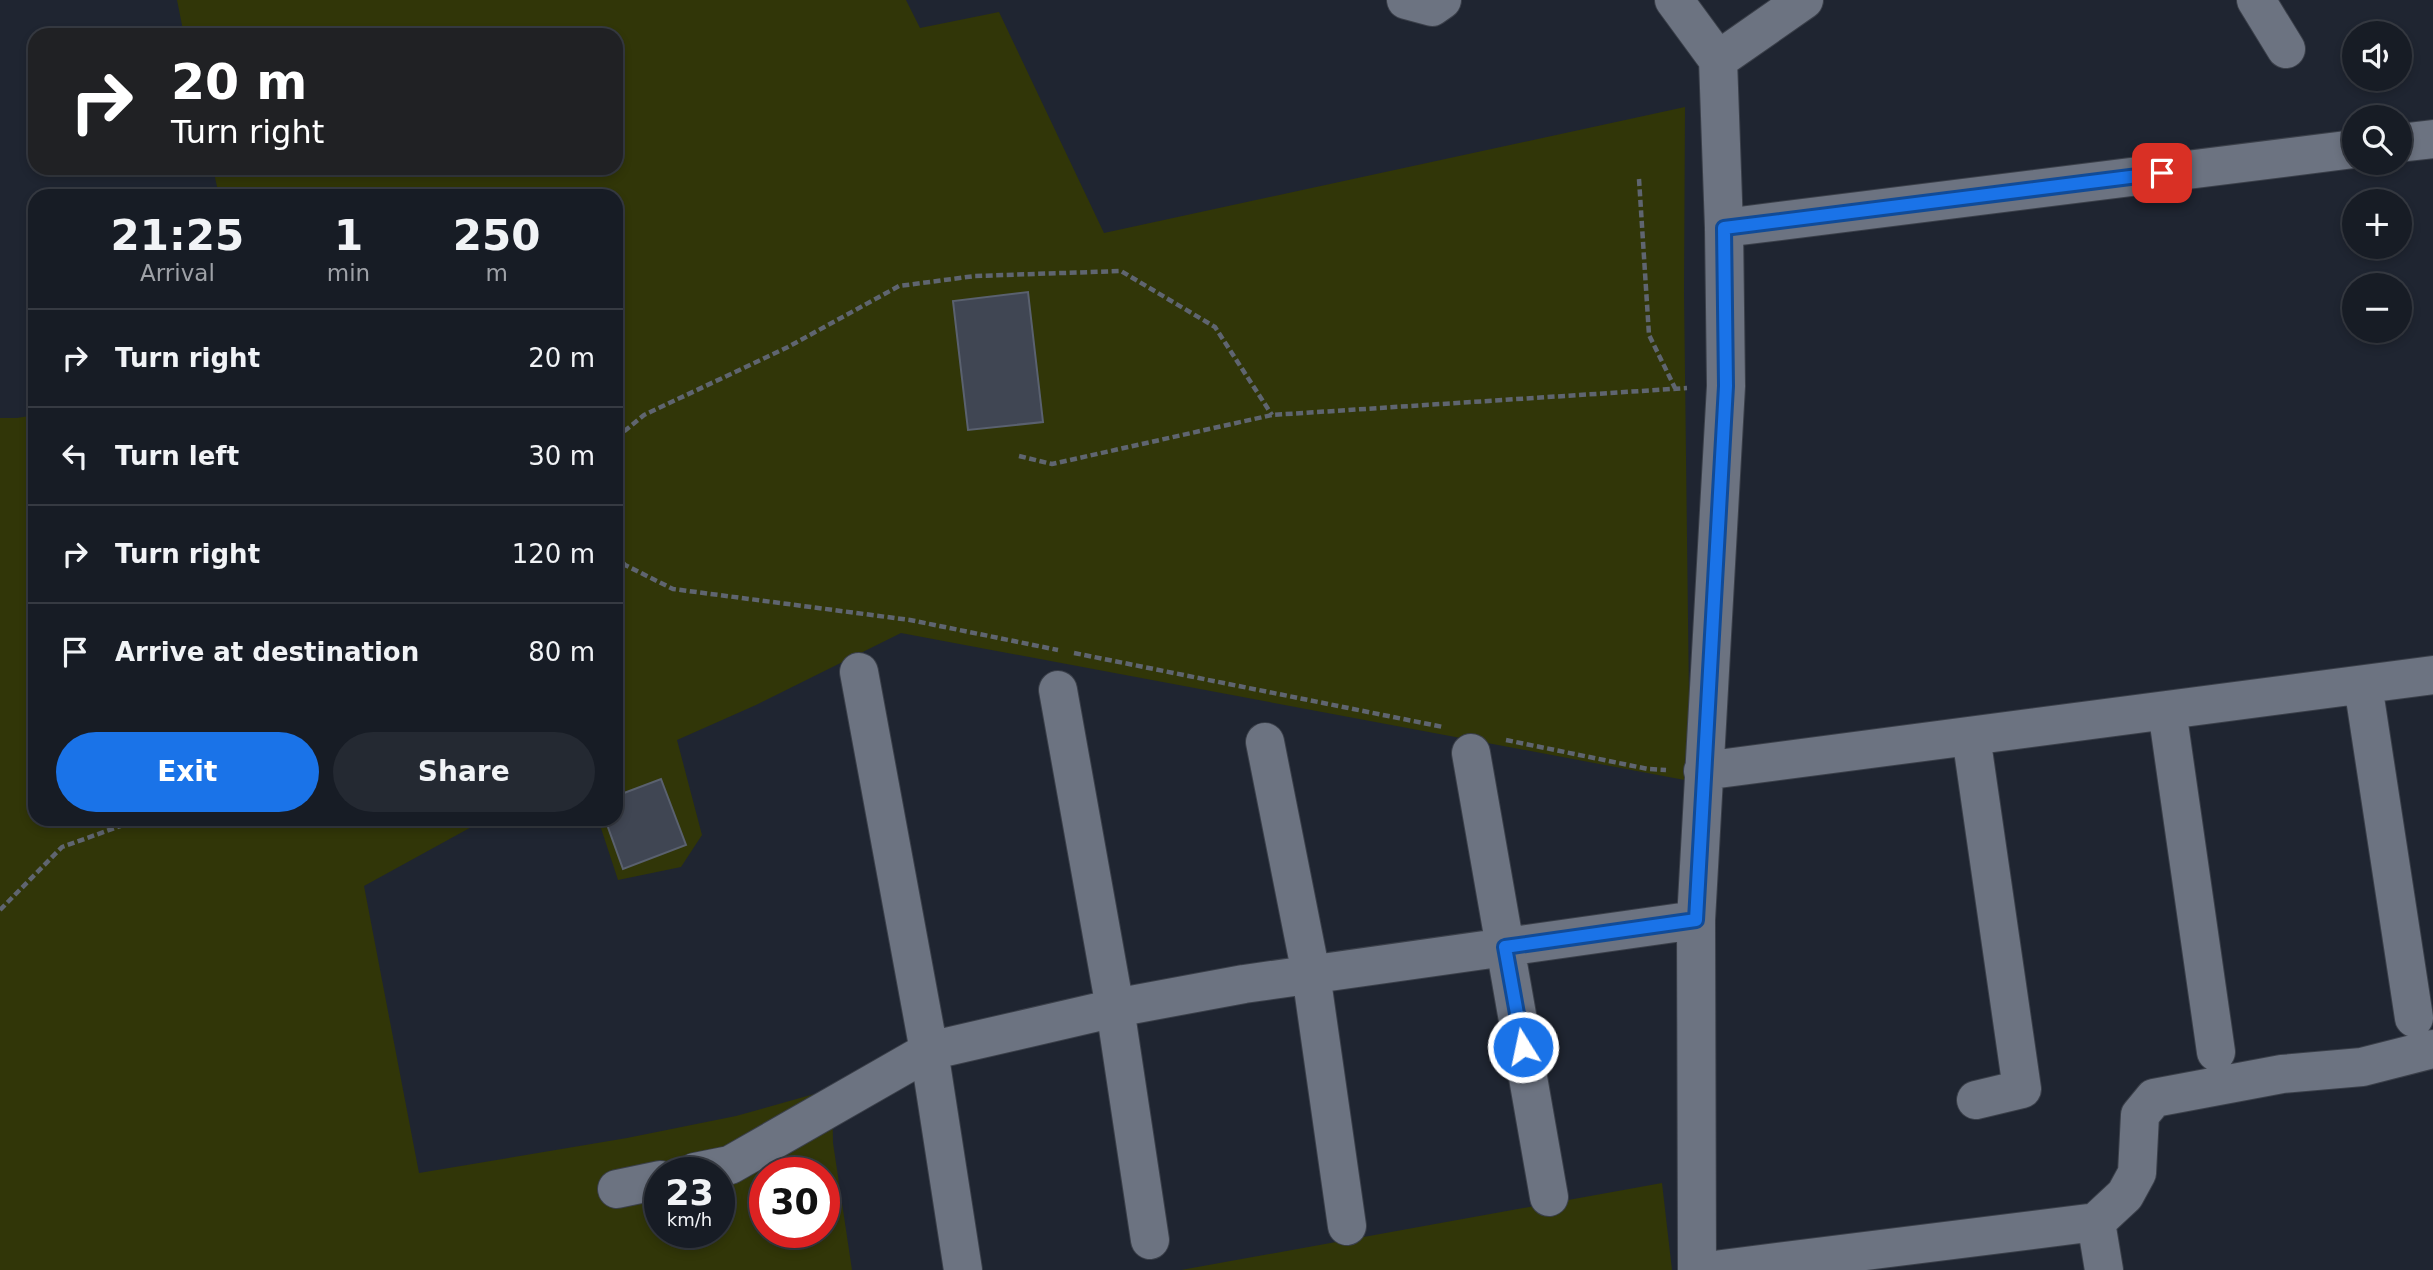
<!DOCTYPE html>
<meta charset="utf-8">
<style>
:root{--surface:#171c25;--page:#242932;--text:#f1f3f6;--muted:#9ea1a7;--line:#363a42;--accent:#1a73e8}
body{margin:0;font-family:"DejaVu Sans",sans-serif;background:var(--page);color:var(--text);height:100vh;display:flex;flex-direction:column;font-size:26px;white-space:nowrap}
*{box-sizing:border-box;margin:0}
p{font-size:23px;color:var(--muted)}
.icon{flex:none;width:38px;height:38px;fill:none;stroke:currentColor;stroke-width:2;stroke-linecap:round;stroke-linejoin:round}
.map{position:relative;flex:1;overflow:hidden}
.sheet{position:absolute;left:28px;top:189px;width:595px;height:637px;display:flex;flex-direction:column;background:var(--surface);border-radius:21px;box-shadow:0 4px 10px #0003,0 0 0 2px var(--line)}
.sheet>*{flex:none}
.guide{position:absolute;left:28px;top:28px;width:595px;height:147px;border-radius:21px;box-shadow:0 4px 10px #0003,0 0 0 2px var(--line);background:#202124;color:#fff;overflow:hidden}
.buttons{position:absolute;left:2342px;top:21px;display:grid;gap:14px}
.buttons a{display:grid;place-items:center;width:70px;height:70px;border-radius:50%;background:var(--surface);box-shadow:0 4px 10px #0003,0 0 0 2px var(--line);font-size:35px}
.speed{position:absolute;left:644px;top:1157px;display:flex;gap:14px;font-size:35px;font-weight:700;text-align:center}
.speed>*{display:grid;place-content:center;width:91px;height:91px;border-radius:50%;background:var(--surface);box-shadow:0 4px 10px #0003,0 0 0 2px var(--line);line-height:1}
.speed small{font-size:18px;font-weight:400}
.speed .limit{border:10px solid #d22;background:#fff;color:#111}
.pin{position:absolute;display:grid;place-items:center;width:60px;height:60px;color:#fff;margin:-30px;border-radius:14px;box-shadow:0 4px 10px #0006}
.me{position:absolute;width:77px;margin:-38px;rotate:350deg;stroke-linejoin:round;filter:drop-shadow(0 0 5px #0008)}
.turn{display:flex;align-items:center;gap:24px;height:147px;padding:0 28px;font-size:32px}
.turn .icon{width:91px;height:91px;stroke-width:2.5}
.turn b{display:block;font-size:49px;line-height:60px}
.eta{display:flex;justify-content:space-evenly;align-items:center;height:119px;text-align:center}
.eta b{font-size:42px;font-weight:800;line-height:49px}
.button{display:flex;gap:14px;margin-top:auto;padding:14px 28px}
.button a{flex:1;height:80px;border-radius:42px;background:var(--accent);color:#fff;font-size:28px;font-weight:800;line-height:80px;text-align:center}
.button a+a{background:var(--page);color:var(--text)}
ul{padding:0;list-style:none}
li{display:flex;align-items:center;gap:21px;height:98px;padding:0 28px;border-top:2px solid var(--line)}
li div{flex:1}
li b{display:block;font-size:26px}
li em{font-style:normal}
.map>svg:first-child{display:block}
.green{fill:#313608;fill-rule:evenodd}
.building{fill:#404653;stroke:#5a616f;stroke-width:2}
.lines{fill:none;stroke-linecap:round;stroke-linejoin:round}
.minor-casing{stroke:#3a3f49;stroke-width:40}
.path{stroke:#5f6570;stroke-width:4.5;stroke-dasharray:7 3.5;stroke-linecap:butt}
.minor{stroke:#6c7381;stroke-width:38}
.route-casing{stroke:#114b97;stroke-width:18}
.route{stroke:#1a73e8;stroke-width:12}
</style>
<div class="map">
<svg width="2433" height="1270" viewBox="0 0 2433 1270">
<rect width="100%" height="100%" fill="#1f2531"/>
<path class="green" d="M177,0H906L920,28L999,12L1104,233L1685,107L1684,293L1690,781L901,633L756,705L677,740L702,835L681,867L618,880L598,819H616V196H219L213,168H616V35H184Z
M35,415V819H486L364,886L419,1173L627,1138L736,1116L832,1089L833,1143L852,1270H0V418H17ZM660,1172H719V1232H660ZM765,1172H824V1232H765Z
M1662,1183L1672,1270H1181Z"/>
<path class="building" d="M1028,292L1043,422L968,430L953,301Z
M661,779L686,845L623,869L605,819H616V796Z"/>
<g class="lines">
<defs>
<path id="minor" d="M1406,0L1432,7L1442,0
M1674,0L1718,60L1724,228L1726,386L1696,920L1697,1270
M2256,0L2286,49
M1718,60L1804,0
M2399,143L2433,139
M1724,228L2354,149
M859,672L929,1051L963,1270
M2363,685L2414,1018
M1058,690L1115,1008L1150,1240
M2167,710L2216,1052
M1971,736L2022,1089L1976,1100
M1265,742L1311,974L1347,1226
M1471,753L1549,1197
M1703,771L2433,675
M695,1172L730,1165L929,1051L1115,1008L1244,984L1696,920
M617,1189L660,1180
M2096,1222L2125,1195L2137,1173L2140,1115L2154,1098L2282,1074L2362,1067L2433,1049
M1714,1270L2096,1222L2104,1270"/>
</defs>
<use href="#minor" class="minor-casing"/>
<path class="path" d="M1639,179L1649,335L1675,388
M616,438L644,415L788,347L899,286L975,276L1121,271L1215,327L1272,415
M1019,456L1052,464L1272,415L1687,388
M616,555L625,565L673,589L910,620L1058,650
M1074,653L1443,727
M1506,740L1648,769L1666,770
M0,910L62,847L126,824L134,819"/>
<use href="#minor" class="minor"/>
</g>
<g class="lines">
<defs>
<path id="route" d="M1523,1047L1505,947L1696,920L1726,386L1724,228L2162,173"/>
</defs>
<use href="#route" class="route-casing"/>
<use href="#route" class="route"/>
</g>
</svg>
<div class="buttons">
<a><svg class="icon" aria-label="sound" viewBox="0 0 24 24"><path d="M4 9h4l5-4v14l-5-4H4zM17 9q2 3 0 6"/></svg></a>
<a><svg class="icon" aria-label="search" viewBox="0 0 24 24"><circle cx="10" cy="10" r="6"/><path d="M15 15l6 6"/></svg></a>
<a>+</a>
<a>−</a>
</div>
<div class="speed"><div>23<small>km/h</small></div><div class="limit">30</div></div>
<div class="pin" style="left:2162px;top:173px;background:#d93025"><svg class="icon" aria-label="arrive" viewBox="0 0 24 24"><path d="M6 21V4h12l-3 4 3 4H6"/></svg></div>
<svg class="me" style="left:1523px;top:1047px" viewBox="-20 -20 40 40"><circle r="17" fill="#1a73e8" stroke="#fff" stroke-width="3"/><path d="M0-11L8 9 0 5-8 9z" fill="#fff"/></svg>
<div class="guide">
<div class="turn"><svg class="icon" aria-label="right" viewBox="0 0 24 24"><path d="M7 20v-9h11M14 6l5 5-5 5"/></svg><div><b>20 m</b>Turn right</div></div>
</div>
<section class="sheet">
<div class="eta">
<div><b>21:25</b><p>Arrival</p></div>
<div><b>1</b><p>min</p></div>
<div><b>250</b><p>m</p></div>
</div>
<ul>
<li><svg class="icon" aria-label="right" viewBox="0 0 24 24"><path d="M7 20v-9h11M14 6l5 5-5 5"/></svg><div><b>Turn right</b></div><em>20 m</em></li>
<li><svg class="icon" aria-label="left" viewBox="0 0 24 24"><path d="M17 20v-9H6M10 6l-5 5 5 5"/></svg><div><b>Turn left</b></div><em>30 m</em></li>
<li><svg class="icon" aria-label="right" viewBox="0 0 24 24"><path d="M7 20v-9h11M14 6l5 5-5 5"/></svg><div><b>Turn right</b></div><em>120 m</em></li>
<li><svg class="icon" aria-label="arrive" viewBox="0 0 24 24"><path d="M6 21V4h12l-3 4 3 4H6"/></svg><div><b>Arrive at destination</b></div><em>80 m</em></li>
</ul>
<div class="button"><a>Exit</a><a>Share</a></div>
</section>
</div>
